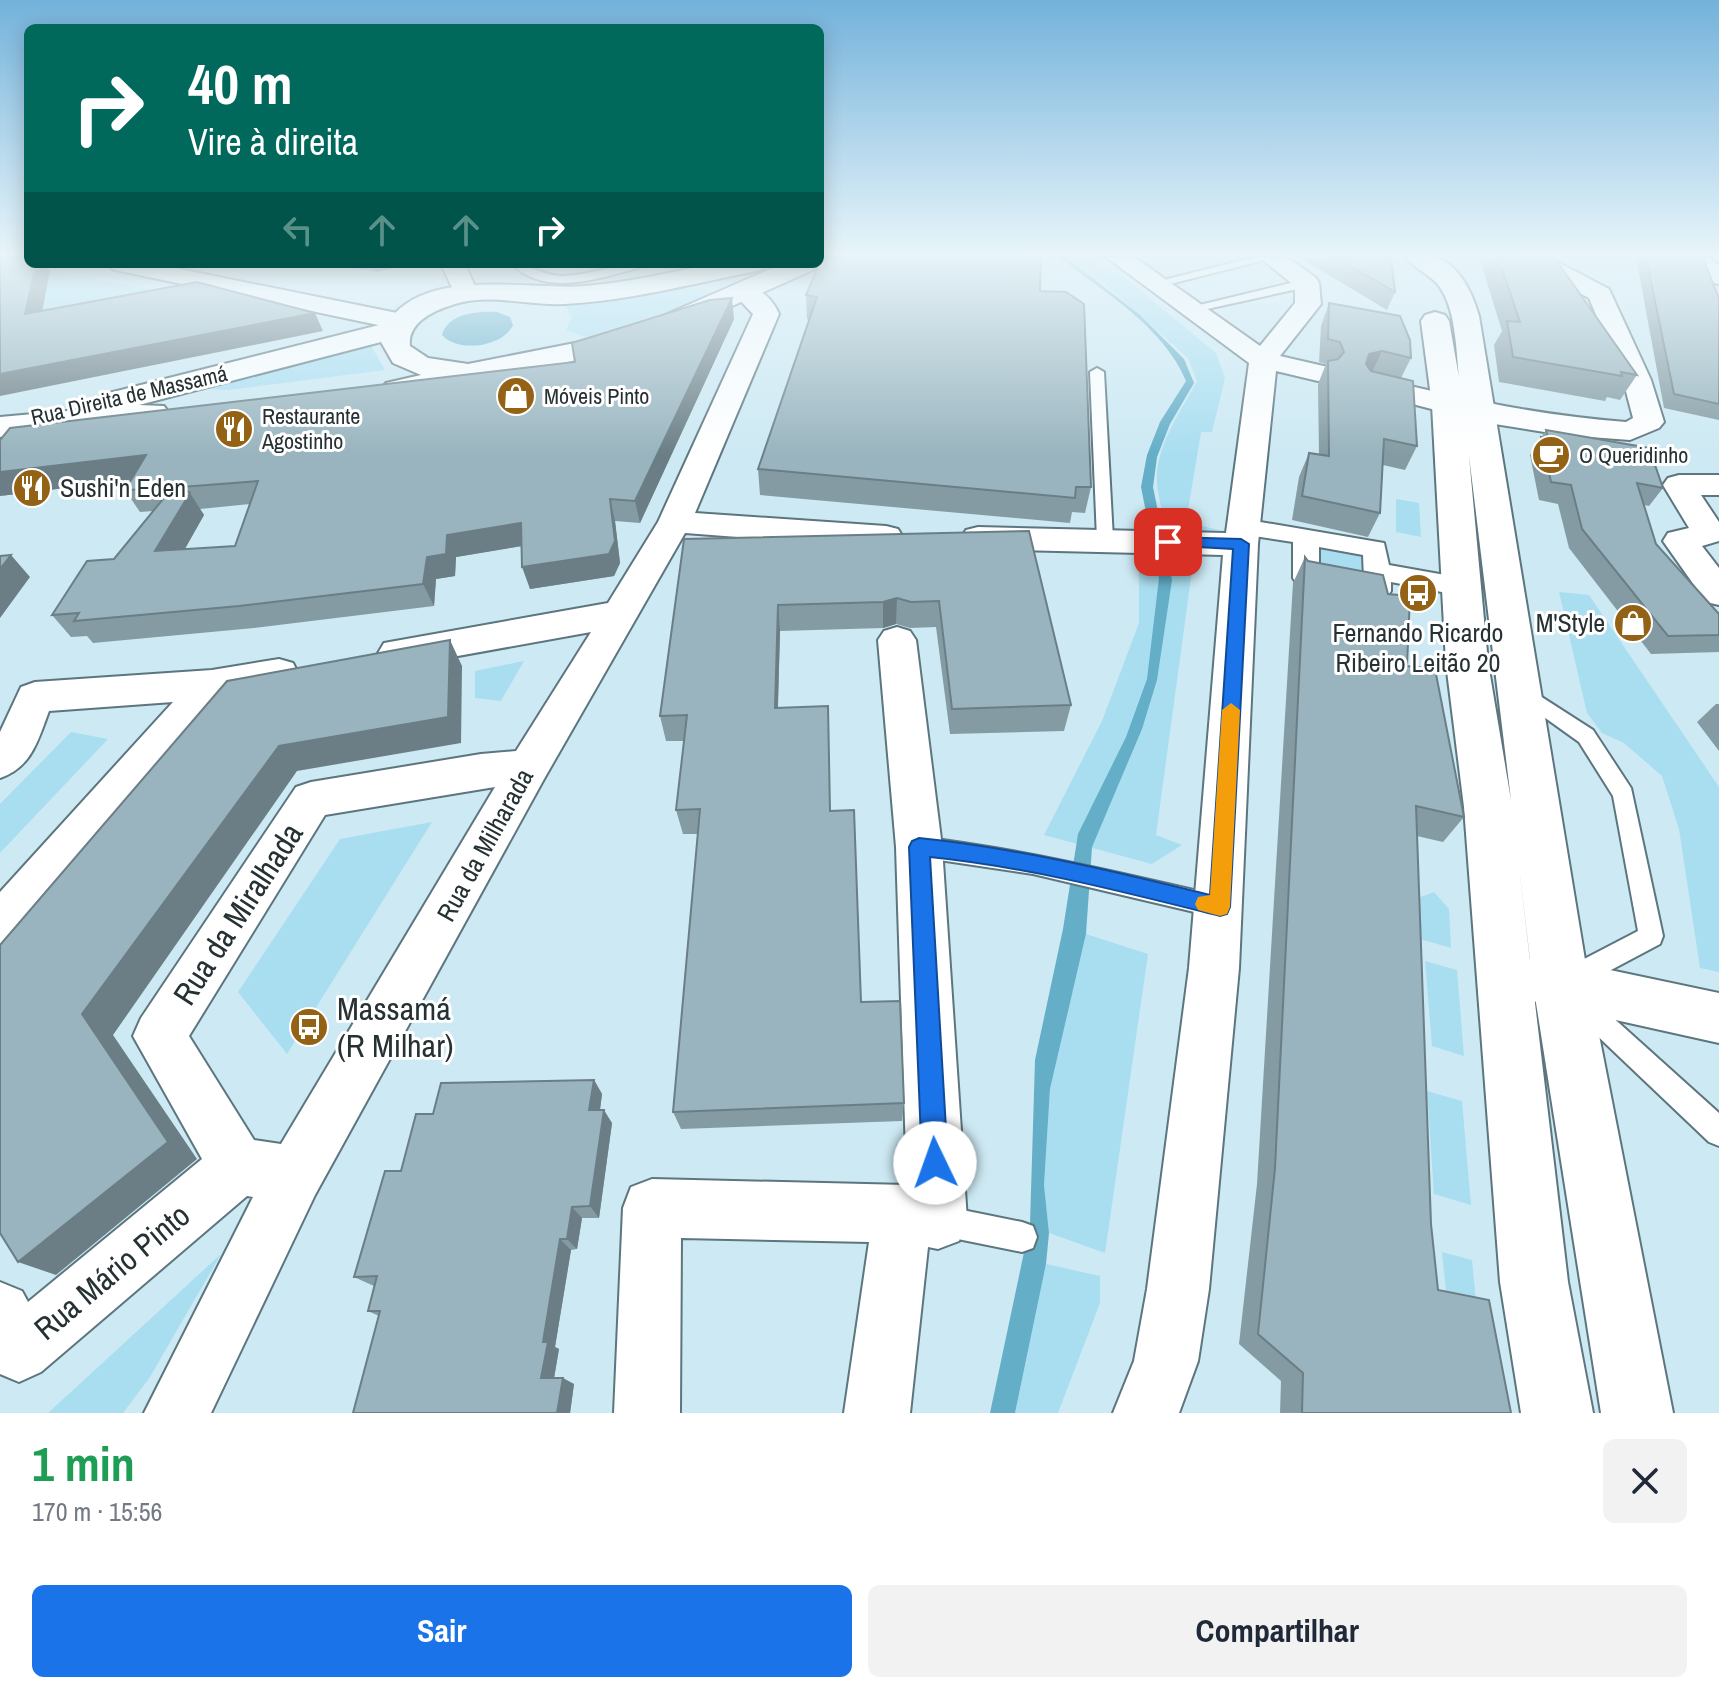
<!DOCTYPE html>
<html lang="pt">
<meta charset="utf-8">
<style>
:root{--surface:#fff;--page:#f2f2f3;--text:#1f2937;--muted:#747a83;--accent:#1a73e8}
body{margin:0;font-family:"Archivo Narrow",sans-serif;background:var(--page);color:var(--text);height:100vh;display:flex;flex-direction:column;font-size:30px;white-space:nowrap}
*{box-sizing:border-box;margin:0}
p{font-size:26px;color:var(--muted)}
.icon{flex:none;width:44px;height:44px;fill:none;stroke:currentColor;stroke-width:2;stroke-linecap:round;stroke-linejoin:round}
.map{position:relative;height:1413px;overflow:hidden}
.sheet{display:flex;flex-direction:column;background:var(--surface);flex:1}
.sheet>*{flex:none}
.hud{position:absolute;left:24px;top:24px;width:800px;height:244px;border-radius:12px;box-shadow:0 4px 20px #0003;background:#00695c;color:#fff;overflow:hidden}
.pin{position:absolute;display:grid;place-items:center;width:68px;height:68px;color:#fff;margin:-34px;border-radius:16px;box-shadow:0 4px 12px #0006}
.me{position:absolute;width:88px;margin:-44px;rotate:357deg;stroke-linejoin:round;filter:drop-shadow(0 0 6px #0008)}
.turn{display:flex;align-items:center;gap:28px;height:168px;padding:0 32px;font-size:36px}
.turn .icon{width:104px;height:104px;stroke-width:2.5}
.turn b{display:block;font-size:56px;line-height:68px}
.lanes{display:flex;align-items:center;height:76px;padding:0 32px;background:#0003;justify-content:center;gap:40px;direction:ltr}
.lanes .off{opacity:.35}
.round{display:grid;place-items:center;flex:none;width:84px;height:84px;border-radius:12px;background:var(--page)}
.summary{display:flex;align-items:center;justify-content:space-between;height:136px;padding:0 32px}
h1{font-size:48px;font-weight:800;line-height:60px;color:#1e9e55}
.button{display:flex;gap:16px;margin-top:auto;padding:16px 32px}
.button a{flex:1;height:92px;border-radius:12px;background:var(--accent);color:#fff;font-size:32px;font-weight:800;line-height:92px;text-align:center}
.button a+a{background:var(--page);color:var(--text)}
.map>svg:first-child{display:block}
.green{fill:#a9def1}
.water{fill:#64aec8}
.lines{fill:none;stroke-linecap:round;stroke-linejoin:round}
.service-casing{stroke:#5c757e;stroke-width:4}
.pedestrian-casing{stroke:#5c757e;stroke-width:4}
.minor-casing{stroke:#5c757e;stroke-width:4}
.tertiary-casing{stroke:#5c757e;stroke-width:4}
.secondary-casing{stroke:#5c757e;stroke-width:4}
.service{fill:#fff;fill-rule:evenodd}
.pedestrian{fill:#fff;fill-rule:evenodd}
.minor{fill:#fff;fill-rule:evenodd}
.tertiary{fill:#fff;fill-rule:evenodd}
.secondary{fill:#fff;fill-rule:evenodd}
.wall{fill:#849ba3;fill-rule:evenodd}
.shaded-wall{fill:#6b7e85}
.building{fill:#99b4be;stroke:#6b7e85;stroke-width:2;fill-rule:evenodd}
.route{fill:#1a73e8;stroke:#114b97;stroke-width:2}
.slow{fill:#f59e0b}
.labels{text-anchor:middle;stroke-width:6;stroke-linejoin:round;paint-order:stroke}
.far-street-label{font-size:22px;fill:#263134;stroke:#fff}
.far-poi-label{font-size:22px;fill:#263134;stroke:#fff;text-anchor:start}
.poi-label{font-size:26px;fill:#263134;stroke:#fff;text-anchor:start}
.street-label{font-size:26px;fill:#263134;stroke:#fff}
.near-street-label{font-size:32px;fill:#263134;stroke:#fff}
.near-poi-label{font-size:32px;fill:#263134;stroke:#fff;text-anchor:start}
</style>
<div class="map">
<svg width="1719" height="1413" viewBox="0 0 1719 1413">
<rect width="100%" height="100%" fill="#cde9f3"/>
<path class="green" d="M1068,257C1089,257 1098,270 1119,273L1216,353L1225,378L1212,432H1201L1186,522L1219,530L1169,533C1165,519 1160,505 1158,491C1151,451 1180,414 1197,381L1188,358L1103,282Z
M50,271L206,299L38,333Z
M662,288L705,289L715,293L709,299L586,337L566,330L572,317L562,302Z
M370,344L385,370L229,390L208,389Z
M1396,499L1419,503L1421,537L1396,532Z
M1306,536L1375,549L1378,591L1306,578Z
M1139,561L1193,563L1156,835L1182,845L1152,864L1044,835L1102,721L1139,623Z
M1559,592L1589,595L1719,787V972L1700,968L1679,829L1662,776L1624,743L1602,733L1587,713Z
M524,661L501,701L475,698V671Z
M71,732L108,739L0,853V804Z
M432,822L287,1054L238,992L340,839Z
M1434,892L1449,909L1451,948L1420,939L1418,898Z
M1086,934L1148,954L1105,1253L1049,1233L1044,1185L1050,1089Z
M1425,961L1457,970L1464,1056L1432,1046Z
M1427,1091L1462,1101L1471,1205L1434,1194Z
M1442,1252L1472,1260L1482,1364L1446,1292Z
M221,1254L150,1377L123,1413H48Z
M1046,1264L1100,1276V1303L1058,1413H1015Z"/>
<path class="water" d="M1058,257H1066L1140,315L1184,359L1194,383L1170,424L1157,457L1153,487L1172,580L1157,680L1142,729L1092,847L1086,934L1050,1089L1044,1185L1049,1233L1046,1264L1015,1413H990L1030,1224L1035,1060L1063,929L1078,834L1126,737L1147,679L1159,578L1141,487L1147,455L1160,422L1186,381C1164,327 1103,291 1058,257Z
M497,312L510,317L513,325C503,347 458,353 442,335C448,313 478,311 497,312Z"/>
<g class="lines">
<defs>
<path id="service" d="M1255,257H1277L1154,288L1148,284Z
M512,264C530,264 543,276 562,276C591,275 617,264 646,264C638,269 626,271 616,274C582,283 540,292 512,264Z
M1307,279L1311,280V286L1189,313L1183,309Z
M1097,368L1104,372L1113,539L1105,544L1097,539L1090,372Z
M1523,685L1593,730L1631,788L1663,936L1660,944L1579,987L1719,1113V1146L1709,1142L1567,1007L1563,998L1569,989L1563,986L1560,978L1563,970L1638,931L1613,796L1579,742L1516,697L1513,692L1516,687Z
M919,837C1021,849 1120,873 1220,896L1228,900L1232,907L1228,914L1220,918L1033,874L919,857L911,854L908,847L911,840Z
M938,1205L1022,1222L1033,1226L1037,1237L1033,1248L1022,1252L938,1235L928,1230L923,1220L928,1210Z"/>
<path id="pedestrian" d="M1243,519L1384,543L1389,565L1462,578L1471,581L1475,587L1471,593L1462,596L1391,582V591L1387,597L1378,600L1297,584L1293,578V542L1234,533L1230,527L1234,521ZM1319,547L1363,555L1364,579L1319,572Z"/>
<path id="minor" d="M1106,257H1134L1260,346L1295,303V286L1259,257H1287L1316,278L1319,283L1321,304L1280,356L1328,367L1332,373L1328,379L1318,381L1276,371L1258,544L1239,968L1209,1289L1198,1361L1179,1413H1113L1134,1361L1147,1289L1189,968L1223,555L978,549L966,546L961,538L966,530L978,527L1226,533L1249,363Z
M1518,257H1548L1609,289L1651,380L1664,422L1659,428L1630,440L1563,435L1482,422L1362,391L1358,385L1362,379L1372,377C1459,398 1536,415 1626,422L1633,418L1623,380L1589,298L1522,262Z
M1681,257H1708L1719,265V284L1710,282Z
M108,264H155L402,314L411,316L415,322L411,328L402,330L120,271L112,269Z
M441,264H465L478,293L475,298H457Z
M744,285C760,288 773,299 779,314L695,513L886,526L898,529L903,537L898,545L886,548L685,533L544,779L315,1195L211,1413H144L253,1197L247,1196L41,1372L19,1382L0,1374V1282L22,1291L28,1302L202,1159L133,1036L141,1018L296,787L311,782L481,754L516,751L591,632L397,667L384,663L378,653L384,643L608,603L658,522L753,314L732,292L735,287ZM495,787L281,1144L254,1140L189,1036L325,815Z
M1679,475H1719V495H1701L1719,522V541L1702,546L1719,568V605L1706,602L1663,541L1668,533L1689,528L1663,485L1668,478Z
M897,627L910,631L916,640L942,847L967,1220L959,1241L938,1249L928,1247L910,1413H844L869,1242L681,1238L680,1413H614L623,1208L631,1187L652,1179L907,1185L896,847L878,640L884,631Z
M279,659L293,663L298,673L293,683L224,697L17,941L0,948V892L173,702L49,711C38,740 32,767 0,778V732L21,687L35,682L212,670Z
M1539,955L1719,993V1043L1539,1003L1521,996L1514,979L1521,962Z"/>
<path id="tertiary" d="M1406,257C1416,257 1430,255 1439,258C1461,268 1473,295 1479,316L1589,984L1673,1413H1601L1533,984L1518,859L1568,1282L1593,1413H1521L1500,1282L1464,807L1446,663L1432,405L1421,321L1425,315L1435,312L1445,315L1449,321L1459,377C1456,349 1456,309 1439,286C1430,274 1414,269 1406,257ZM1469,456L1511,800L1488,663Z"/>
<path id="secondary" d="M712,264H765L761,270L752,272C690,284 628,301 564,304C527,306 492,293 455,304C435,310 407,322 410,346L428,358L468,364L585,341L656,319L782,264H817L813,270L676,331L600,355L397,399L386,397L381,390L386,383L421,375L393,363L381,342L139,405L164,406L169,413L164,420L0,437V417L100,408L96,402L101,395L387,323C426,265 528,291 585,286C628,282 670,273 712,264Z"/>
</defs>
<use href="#service" class="service-casing"/>
<use href="#pedestrian" class="pedestrian-casing"/>
<use href="#minor" class="minor-casing"/>
<use href="#tertiary" class="tertiary-casing"/>
<use href="#secondary" class="secondary-casing"/>
<use href="#service" class="service"/>
<use href="#pedestrian" class="pedestrian"/>
<use href="#minor" class="minor"/>
<use href="#tertiary" class="tertiary"/>
<use href="#secondary" class="secondary"/>
</g>
<path class="wall" d="M1299,257H1391L1395,292L1387,310Z
M1479,257H1554L1637,375L1620,400L1607,397L1605,401L1499,382L1494,345L1502,331Z
M1636,257H1701L1719,299V420L1664,408Z
M335,264H410L376,272Z
M1040,291L1091,487L1085,513L1072,512L1070,523L760,495L758,469L809,320L807,319L806,295Z
M1329,303L1411,358L1401,378L1417,446L1405,470L1383,465L1380,513L1368,537L1292,520L1299,477L1309,453L1319,455L1318,384L1326,364L1319,362L1321,326Z
M734,319L640,523L615,521L620,563L614,576L530,589L522,546L456,557L455,576L436,579L434,606L254,628L93,643L87,636L71,637L52,615L114,559L153,511L140,512L125,490L131,480L0,496L575,362ZM250,504L235,546L185,549L204,515L200,509Z
M1546,430L1663,488L1649,506L1644,505L1656,544L1719,614V652L1651,654L1569,548L1558,504L1539,500L1530,455Z
M1029,531L1071,705L1064,731L950,734L936,627L910,628L896,624L883,628L780,631L778,708L830,811L861,1002L904,1103L902,1121L681,1129L673,1112L698,834H683L676,810L684,741H666L660,716L684,539Z
M1305,557L1407,666L1464,817L1443,842L1417,836L1431,1224L1438,1290L1511,1413H1280L1281,1381L1239,1344L1257,1184L1293,583Z
M1716,704H1719V751L1697,722Z
M594,1080L602,1094L600,1110L612,1123L599,1218H582L577,1249L571,1250L555,1347L559,1349L554,1378L574,1384L570,1413H353L379,1316L368,1311L374,1286L354,1277L401,1171L433,1114Z"/>
<path class="shaded-wall" d="M36,264H45L50,271L38,333L25,314Z
M373,264H410L376,272Z
M732,298L734,319L640,523L635,501Z
M315,313L323,331L0,396V374Z
M1382,351L1371,374L1360,377L1369,354Z
M146,455L160,476L0,496V472Z
M190,493L204,515L171,573L155,551Z
M610,499L615,521L620,563L614,576L530,589L522,567Z
M521,523L528,545L456,557L455,576L436,579L434,606L423,584L427,557L447,535Z
M11,555L30,577L0,618V569Z
M897,598L896,624L883,628V602Z
M778,605L780,631L777,733L775,708Z
M450,640L462,666L461,743L297,771L113,1035L197,1159L56,1275L18,1262L82,1014L279,746Z
M594,1080L602,1094L598,1124L589,1110Z
M604,1110L612,1123L599,1218L590,1206Z
M572,1207L582,1218L577,1249L567,1239Z
M560,1239L571,1250L555,1347L559,1349L553,1384L541,1378L543,1342Z
M563,1378L574,1384L570,1413H557Z"/>
<path class="building" d="M0,257H28V264H36L25,314L197,282L315,313L0,374Z
M821,257H1041L1040,291L1066,292L1084,304L1091,487H1076L1075,498L758,469L817,297L806,295L819,264H820Z
M1335,257H1391L1395,292Z
M1498,257H1554L1637,375L1621,372L1622,376L1513,357L1507,321L1520,322Z
M1646,257H1701L1704,260L1719,299V404L1674,394Z
M732,298L635,501L610,499L615,541L609,554L522,567L521,523L447,535L446,554L427,557L423,584L239,606L74,621L79,613L52,615L87,561L114,559L172,488L125,490L146,455L0,472V440L10,428L575,362L572,343L710,300ZM258,481L235,546L155,551L190,493L181,487Z
M1329,303L1400,316L1410,340L1411,358L1382,351L1369,354L1366,364L1371,371L1413,381L1417,446L1384,439L1380,513L1302,496L1309,453L1329,456L1328,361L1338,359L1344,352L1340,342L1328,339Z
M1546,430L1649,448L1663,488L1637,483L1656,544L1719,614V635L1668,636L1582,529L1571,485L1551,482L1541,437L1548,438Z
M1029,531L1071,705L952,709L939,601L911,602L897,598L883,602L778,605L775,708L828,706L830,811L854,810L861,1002L900,1001L904,1103L673,1112L700,809L676,810L687,715L660,716L684,539Z
M11,555L0,569V556Z
M1305,557L1308,561L1383,575L1388,594L1410,596L1407,666L1435,669L1464,817L1416,806L1431,1224L1438,1290L1489,1300L1511,1413H1302L1303,1373L1258,1334L1275,1168Z
M450,640L448,717L279,746L82,1014L168,1142L18,1262L0,1233V945L227,681Z
M594,1080L589,1110H604L590,1206L572,1207L567,1239H560L543,1342H548L541,1378H563L557,1413H353L380,1311H368L377,1276L354,1277L385,1171H401L416,1114H433L441,1083Z"/>
<linearGradient id="sky" x2="0" y2="1"><stop stop-color="#73b2db"/><stop offset="0.56" stop-color="#e8f5fa"/><stop offset="1" stop-color="#e8f5fa" stop-opacity="0"/></linearGradient>
<rect width="1719" height="455" fill="url(#sky)"/>
<path class="route" d="M1168,537L1241,539L1249,544L1230,907L1227,914L1220,916C1124,892 1028,867 930,857L948,1163L944,1172L935,1175L926,1172L922,1163L909,847L912,841L919,838C1017,848 1114,871 1210,895L1233,549L1163,545L1160,542Z"/>
<path class="slow" d="M1231,703L1240,710L1230,907L1227,914L1220,916L1198,910L1195,904L1198,897L1210,895L1222,710Z"/>
<defs>
<symbol id="shop-disc" viewBox="-11 -11 22 22"><circle r="9.5" fill="#946214" stroke="#fff"/><path d="M-5-2.5h2.3a2.7 3.5 0 0 1 5.4 0H5L5.5 6h-11ZM-1.5-2.5h3a1.5 2.3 0 0 0-3 0Z" fill="#fff"/></symbol>
<symbol id="restaurant-disc" viewBox="-11 -11 22 22"><circle r="9.5" fill="#946214" stroke="#fff"/><path d="M-5-6h1v4h1v-4h1v4h1v-4h1v5L-1.5 .5V6h-2V.5L-5-1ZM5-6V6H3V1.5H1.5Q1.5-4 5-6Z" fill="#fff"/></symbol>
<symbol id="cafe-disc" viewBox="-11 -11 22 22"><circle r="9.5" fill="#946214" stroke="#fff"/><path d="M-5.5-4.5H6V0H3Q3 3.5 0 3.5H-2.5Q-5.5 3.5-5.5 0ZM3-3.2v2h1.7v-2ZM-6 4.5H4V6H-6Z" fill="#fff"/></symbol>
<symbol id="bus-disc" viewBox="-11 -11 22 22"><circle r="9.5" fill="#946214" stroke="#fff"/><path d="M-5-6H5V4H4V6H2V4H-2V6H-4V4H-5ZM-3.5-4V0h7V-4ZM-3.5 1.2v1.5H-2V1.2ZM2 1.2v1.5H3.5V1.2Z" fill="#fff"/></symbol>
</defs>
<g fill-rule="evenodd">
<use href="#shop-disc" x="494" y="374" width="44" height="44"/>
<use href="#restaurant-disc" x="212" y="407" width="44" height="44"/>
<use href="#cafe-disc" x="1529" y="433" width="44" height="44"/>
<use href="#restaurant-disc" x="10" y="466" width="44" height="44"/>
<use href="#bus-disc" x="1396" y="571" width="44" height="44"/>
<use href="#shop-disc" x="1611" y="601" width="44" height="44"/>
<use href="#bus-disc" x="287" y="1005" width="44" height="44"/>
</g>
<g class="labels">
<g class="far-street-label">
<text transform="translate(129 395) rotate(-13)" y="8">Rua Direita de Massamá</text>
</g>
<g class="far-poi-label">
<text x="544" y="404">Móveis Pinto</text>
<text x="262" y="424">Restaurante<tspan x="262" dy="25">Agostinho</tspan></text>
<text x="1579" y="463">O Queridinho</text>
</g>
<g class="poi-label">
<text x="60" y="497">Sushi'n Eden</text>
<text x="1605" y="632" text-anchor="end">M'Style</text>
<text x="1418" y="642" text-anchor="middle">Fernando Ricardo<tspan x="1418" dy="30">Ribeiro Leitão 20</tspan></text>
</g>
<g class="street-label">
<text transform="translate(485 845) rotate(-61)" y="9">Rua da Milharada</text>
</g>
<g class="near-street-label">
<text transform="translate(238 914) rotate(-57)" y="11">Rua da Miralhada</text>
<text transform="translate(112 1272) rotate(-40)" y="11">Rua Mário Pinto</text>
</g>
<g class="near-poi-label">
<text x="337" y="1020">Massamá<tspan x="337" dy="37">(R Milhar)</tspan></text>
</g>
</g>
</svg>
<div class="pin" style="left:1168px;top:542px;background:#d93025"><svg class="icon" aria-label="arrive" viewBox="0 0 24 24"><path d="M6 21V4h12l-3 4 3 4H6"/></svg></div>
<svg class="me" style="left:935px;top:1163px" viewBox="-20 -20 40 40"><circle r="19" fill="#fff"/><path d="M0-13L10 11 0 6-10 11z" fill="#1a73e8"/></svg>
<div class="hud">
<div class="turn"><svg class="icon" aria-label="right" viewBox="0 0 24 24"><path d="M7 20v-9h11M14 6l5 5-5 5"/></svg><div><b>40 m</b>Vire à direita</div></div>
<div class="lanes"><svg class="icon off" aria-label="left" viewBox="0 0 24 24"><path d="M17 20v-9H6M10 6l-5 5 5 5"/></svg><svg class="icon off" aria-label="ahead" viewBox="0 0 24 24"><path d="M12 20V5M6 11l6-6 6 6"/></svg><svg class="icon off" aria-label="ahead" viewBox="0 0 24 24"><path d="M12 20V5M6 11l6-6 6 6"/></svg><svg class="icon" aria-label="right" viewBox="0 0 24 24"><path d="M7 20v-9h11M14 6l5 5-5 5"/></svg></div>
</div>
</div>
<section class="sheet">
<div class="summary"><div><h1>1 min</h1><p>170 m · 15:56</p></div><a class="round"><svg class="icon" aria-label="close" viewBox="0 0 24 24"><path d="M6 6l12 12M18 6L6 18"/></svg></a></div>
<div class="button"><a>Sair</a><a>Compartilhar</a></div>
</section>
